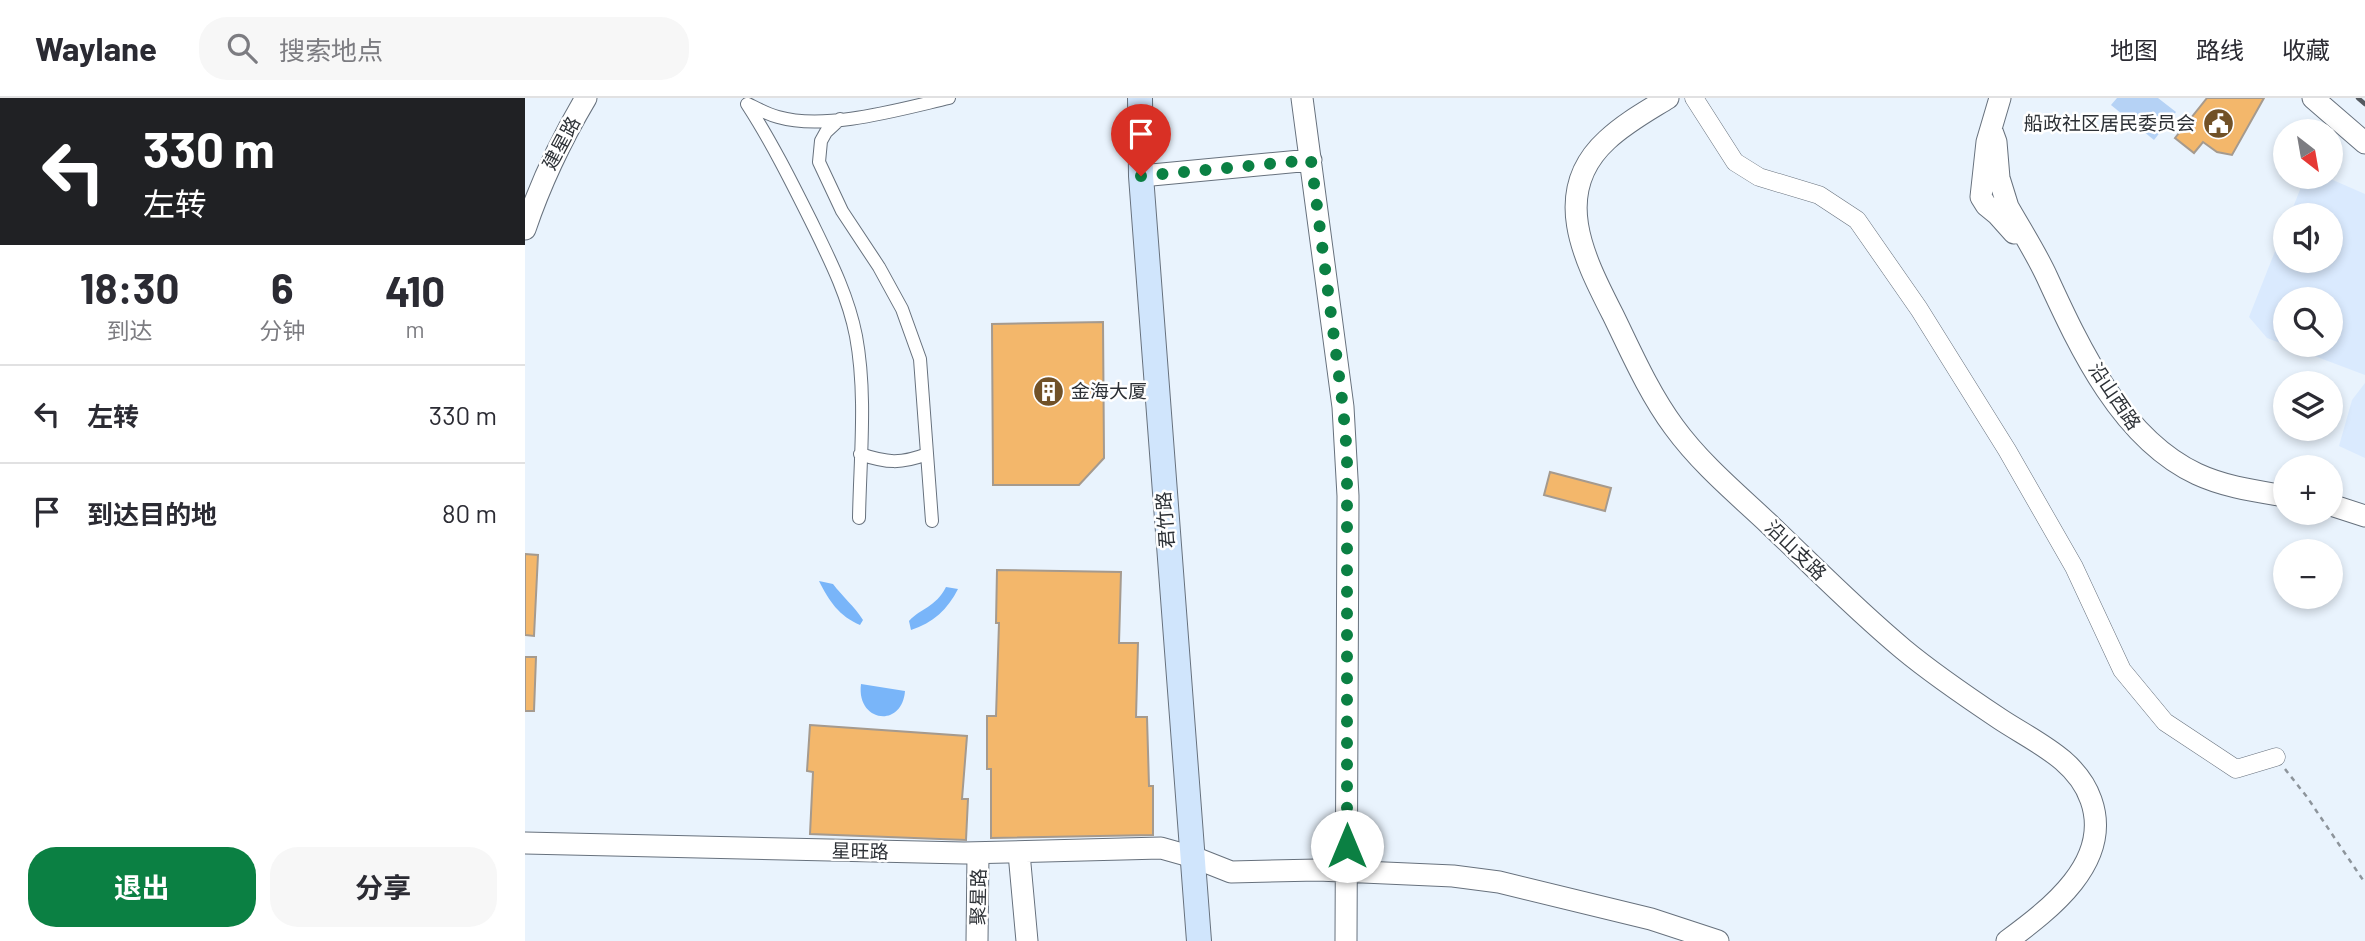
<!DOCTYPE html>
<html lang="zh">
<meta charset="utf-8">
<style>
:root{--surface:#fff;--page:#f7f7f7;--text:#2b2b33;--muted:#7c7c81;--line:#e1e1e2;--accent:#0b8043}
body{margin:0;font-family:Barlow,"Noto Sans SC",sans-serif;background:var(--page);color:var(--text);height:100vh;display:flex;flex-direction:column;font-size:26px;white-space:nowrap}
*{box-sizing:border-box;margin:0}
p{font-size:23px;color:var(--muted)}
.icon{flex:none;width:38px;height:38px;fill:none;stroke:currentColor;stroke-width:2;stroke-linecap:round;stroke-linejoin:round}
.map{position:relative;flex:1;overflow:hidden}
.sheet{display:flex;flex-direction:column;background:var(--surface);width:525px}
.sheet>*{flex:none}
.guide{background:#202124;color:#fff;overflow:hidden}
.needle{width:46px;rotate:149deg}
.fabs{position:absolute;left:1748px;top:21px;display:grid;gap:14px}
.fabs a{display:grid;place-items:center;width:70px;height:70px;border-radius:50%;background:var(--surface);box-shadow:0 4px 10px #0003;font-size:35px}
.pin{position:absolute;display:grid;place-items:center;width:60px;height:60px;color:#fff;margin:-72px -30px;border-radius:50% 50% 50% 0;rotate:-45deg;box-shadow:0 0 7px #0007}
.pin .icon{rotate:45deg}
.me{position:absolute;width:77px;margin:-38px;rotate:0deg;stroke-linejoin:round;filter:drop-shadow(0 0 5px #0008)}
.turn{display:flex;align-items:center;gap:24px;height:147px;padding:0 28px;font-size:32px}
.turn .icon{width:91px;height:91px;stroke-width:2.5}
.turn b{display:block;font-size:49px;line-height:60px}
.eta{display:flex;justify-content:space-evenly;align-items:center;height:119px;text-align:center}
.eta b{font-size:42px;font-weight:700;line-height:49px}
.button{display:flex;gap:14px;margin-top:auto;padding:14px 28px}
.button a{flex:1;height:80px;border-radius:28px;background:var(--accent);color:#fff;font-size:28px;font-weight:700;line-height:80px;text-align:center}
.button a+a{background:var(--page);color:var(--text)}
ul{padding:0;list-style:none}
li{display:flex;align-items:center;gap:21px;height:98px;padding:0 28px;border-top:2px solid var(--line)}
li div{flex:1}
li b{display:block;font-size:26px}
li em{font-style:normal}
header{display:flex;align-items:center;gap:42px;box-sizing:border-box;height:98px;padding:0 35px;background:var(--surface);border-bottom:2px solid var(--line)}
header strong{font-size:33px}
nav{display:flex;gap:38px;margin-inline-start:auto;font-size:24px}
.search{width:490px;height:63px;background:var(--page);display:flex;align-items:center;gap:18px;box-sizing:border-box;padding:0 24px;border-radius:28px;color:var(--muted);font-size:26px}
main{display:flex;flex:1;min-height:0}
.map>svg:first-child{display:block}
.built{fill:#daeafe;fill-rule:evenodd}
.green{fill:#b5d2f5}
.water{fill:#79b5f9}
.building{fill:#f3b76b;stroke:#a59a8e;stroke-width:2}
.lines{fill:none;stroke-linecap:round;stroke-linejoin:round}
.pedestrian-casing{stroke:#67717d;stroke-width:14}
.minor-casing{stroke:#67717d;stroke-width:19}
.tertiary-casing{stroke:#67717d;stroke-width:23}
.secondary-casing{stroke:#67717d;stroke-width:26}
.path{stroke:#8d949b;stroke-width:2.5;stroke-dasharray:5 5;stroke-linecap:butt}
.pedestrian{stroke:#fff;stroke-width:12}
.minor{stroke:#fff;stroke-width:18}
.tertiary{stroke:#fff;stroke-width:21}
.secondary{stroke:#d0e5fc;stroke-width:24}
.rail{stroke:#555a60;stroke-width:4.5}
.route{stroke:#0b8043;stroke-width:12;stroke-dasharray:0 21.6}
.labels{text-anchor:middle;stroke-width:5;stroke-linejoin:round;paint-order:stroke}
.poi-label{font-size:19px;fill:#2d3136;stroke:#fff;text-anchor:end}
.street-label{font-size:19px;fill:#2d3136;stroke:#fff}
</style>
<header>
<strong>Waylane</strong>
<div class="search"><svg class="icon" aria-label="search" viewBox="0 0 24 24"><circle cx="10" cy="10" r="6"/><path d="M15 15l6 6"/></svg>搜索地点</div>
<nav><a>地图</a><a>路线</a><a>收藏</a></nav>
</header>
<main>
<section class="sheet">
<div class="guide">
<div class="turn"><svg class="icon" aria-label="left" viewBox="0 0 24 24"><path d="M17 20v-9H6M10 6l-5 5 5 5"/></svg><div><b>330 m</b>左转</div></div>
</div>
<div class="eta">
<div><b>18:30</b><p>到达</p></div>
<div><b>6</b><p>分钟</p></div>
<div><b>410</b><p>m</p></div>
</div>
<ul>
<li><svg class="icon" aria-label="left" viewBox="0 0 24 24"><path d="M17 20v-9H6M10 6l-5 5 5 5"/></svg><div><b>左转</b></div><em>330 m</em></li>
<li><svg class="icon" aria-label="arrive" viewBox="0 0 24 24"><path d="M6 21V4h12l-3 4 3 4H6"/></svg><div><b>到达目的地</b></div><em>80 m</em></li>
</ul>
<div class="button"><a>退出</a><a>分享</a></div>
</section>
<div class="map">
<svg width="1840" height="843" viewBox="0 0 1840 843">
<rect width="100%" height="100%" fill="#e9f3fd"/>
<path class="built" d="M1780,79H1801L1840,96V277L1742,240L1724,219L1760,128V163H1806V117H1765ZM1760,201H1806V247H1760Z
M1840,285V360L1814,348L1827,302Z"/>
<path class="green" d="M1592,0H1633L1651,14L1629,42L1586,7Z"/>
<path class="water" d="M294,483L308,486C317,498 330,509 338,522L335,527C314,518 304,503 294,483Z
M421,489L433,491C423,511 408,525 386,532L384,523C397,509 410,510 421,489Z
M336,586L380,593C377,631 331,624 336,586Z"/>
<path class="building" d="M1682,0H1739L1707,57L1692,54L1678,44L1669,55L1650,40Z
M578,224L579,360L554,387H468L467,226Z
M1025,374L1086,390L1080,413L1019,397Z
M0,456L13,457L9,538L0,537Z
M472,472L596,474L594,545H613L611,619H622L624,688H628V737L466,740V671H462V618H471L474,525H471Z
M0,559H11L9,613H0Z
M285,627L442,638L437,701H443L441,742L285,736L288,674L282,673Z"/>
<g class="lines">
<defs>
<path id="pedestrian" d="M222,6C246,43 266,83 286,123C304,160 323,197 331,238C342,297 335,360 334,420
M223,6C233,11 242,16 253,19C301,33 376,11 424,0
M315,21L301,34L296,43L294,64L317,113L354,169L377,211L395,261L407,423
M335,356C362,365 376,366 402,356"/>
<path id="minor" d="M1169,0L1210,64L1234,79L1294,97L1332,122L1394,211L1482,352L1549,469L1597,572L1640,624L1711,671L1751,659"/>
<path id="tertiary" d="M777,0L818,309L823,398L821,843
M1143,0C1122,13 1100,25 1082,42C1024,95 1060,162 1089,219C1107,256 1124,295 1149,329C1176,366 1211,395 1244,426C1288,468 1331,512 1378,551C1408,576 1442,599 1475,621C1508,643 1552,661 1566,702C1588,764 1524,812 1482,843
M1475,0L1462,44L1456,99L1461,107L1472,116L1489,135
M1788,0L1840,45
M1467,33L1471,44L1474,80L1483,109C1496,132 1511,155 1522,179C1555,251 1597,341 1672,376C1700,389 1730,393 1760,398
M616,78L786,62
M0,131C16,84 36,42 61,0
M1806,407L1840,418
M0,745L439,755L636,750L668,759L706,774L793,772L928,778L974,784L1126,821L1193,843
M494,755L502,843
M452,843L453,756"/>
<path id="secondary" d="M615,0L616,78L674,843"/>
</defs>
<use href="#pedestrian" class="pedestrian-casing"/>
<use href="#minor" class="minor-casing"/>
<use href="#tertiary" class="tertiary-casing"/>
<use href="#secondary" class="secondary-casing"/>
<path class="path" d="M1760,671L1782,699L1840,785"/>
<use href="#pedestrian" class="pedestrian"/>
<use href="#minor" class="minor"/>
<use href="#tertiary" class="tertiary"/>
<use href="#secondary" class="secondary"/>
<path class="rail" d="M1833,0L1840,6"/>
</g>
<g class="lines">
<path class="route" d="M616,78L786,62L818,309L822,356V748"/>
</g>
<defs>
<symbol id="civic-disc" viewBox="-11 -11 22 22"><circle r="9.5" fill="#715127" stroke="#fff"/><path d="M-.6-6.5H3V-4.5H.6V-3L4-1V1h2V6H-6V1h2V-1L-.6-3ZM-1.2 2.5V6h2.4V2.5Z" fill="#fff"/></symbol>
<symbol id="building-disc" viewBox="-11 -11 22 22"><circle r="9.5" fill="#715127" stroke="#fff"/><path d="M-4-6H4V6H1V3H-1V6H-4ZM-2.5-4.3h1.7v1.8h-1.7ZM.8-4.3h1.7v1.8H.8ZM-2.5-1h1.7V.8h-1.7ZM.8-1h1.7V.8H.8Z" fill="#fff"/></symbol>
</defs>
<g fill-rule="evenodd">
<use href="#civic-disc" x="1676" y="8" width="35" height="35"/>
<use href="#building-disc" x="506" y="276" width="35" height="35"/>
</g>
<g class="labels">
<g class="poi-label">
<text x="1670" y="32">船政社区居民委员会</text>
<text x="546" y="300" text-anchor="start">金海大厦</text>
</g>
<g class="street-label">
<text transform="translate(36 45) rotate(-62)" y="7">建星路</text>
<text transform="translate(1590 298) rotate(56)" y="7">沿山西路</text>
<text transform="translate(640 422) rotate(-94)" y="7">君竹路</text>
<text transform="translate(1271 452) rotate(44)" y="7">沿山支路</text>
<text transform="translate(335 753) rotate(1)" y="7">星旺路</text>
<text transform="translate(453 799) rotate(-89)" y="7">聚星路</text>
</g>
</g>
</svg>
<div class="fabs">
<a><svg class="needle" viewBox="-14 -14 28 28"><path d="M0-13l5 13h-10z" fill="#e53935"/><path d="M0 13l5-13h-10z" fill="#7c7c81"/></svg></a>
<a><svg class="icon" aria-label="sound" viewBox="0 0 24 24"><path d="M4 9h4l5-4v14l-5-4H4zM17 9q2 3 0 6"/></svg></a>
<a><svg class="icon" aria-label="search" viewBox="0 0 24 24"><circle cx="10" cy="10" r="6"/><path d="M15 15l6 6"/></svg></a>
<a><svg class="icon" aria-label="layers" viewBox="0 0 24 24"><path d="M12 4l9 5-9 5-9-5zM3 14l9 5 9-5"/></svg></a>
<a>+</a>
<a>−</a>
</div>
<div class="pin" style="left:616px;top:78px;background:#d93025"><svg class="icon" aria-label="arrive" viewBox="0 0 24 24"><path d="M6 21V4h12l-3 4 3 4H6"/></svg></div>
<svg class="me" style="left:822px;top:748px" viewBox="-20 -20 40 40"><circle r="19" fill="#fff"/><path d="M0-13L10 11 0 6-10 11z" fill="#0b8043"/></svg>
</div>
</main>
